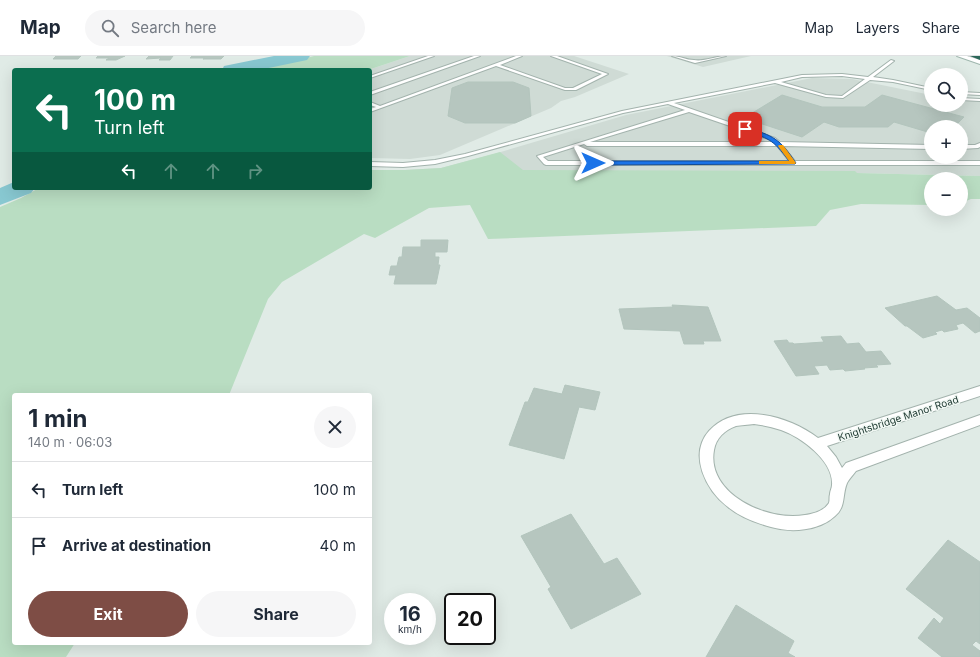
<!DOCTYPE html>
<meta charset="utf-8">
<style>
:root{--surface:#fff;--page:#f6f6f7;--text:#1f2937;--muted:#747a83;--line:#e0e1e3;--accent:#7e4d45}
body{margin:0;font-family:Inter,sans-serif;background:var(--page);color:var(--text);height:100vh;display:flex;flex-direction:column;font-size:15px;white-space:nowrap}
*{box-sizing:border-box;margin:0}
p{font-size:13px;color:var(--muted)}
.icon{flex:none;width:22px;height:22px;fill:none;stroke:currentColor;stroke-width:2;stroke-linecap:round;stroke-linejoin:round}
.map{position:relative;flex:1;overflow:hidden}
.drawer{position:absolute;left:12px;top:337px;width:360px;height:252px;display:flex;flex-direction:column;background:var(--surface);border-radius:4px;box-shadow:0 4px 16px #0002}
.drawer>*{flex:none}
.guide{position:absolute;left:12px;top:12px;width:360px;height:122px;border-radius:4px;box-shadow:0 4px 16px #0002;background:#0b6e4f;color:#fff;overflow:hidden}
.buttons{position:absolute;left:924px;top:12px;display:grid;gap:8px}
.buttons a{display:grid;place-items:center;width:44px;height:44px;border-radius:50%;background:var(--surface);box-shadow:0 4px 16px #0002;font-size:20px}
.speed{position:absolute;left:384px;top:537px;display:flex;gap:8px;font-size:20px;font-weight:700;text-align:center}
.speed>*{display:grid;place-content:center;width:52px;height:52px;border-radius:50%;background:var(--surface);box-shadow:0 4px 16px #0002;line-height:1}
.speed small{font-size:10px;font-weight:400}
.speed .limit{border:2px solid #111;border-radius:6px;background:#fff;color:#111}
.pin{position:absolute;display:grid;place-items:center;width:34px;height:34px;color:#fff;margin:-17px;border-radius:8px;box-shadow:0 2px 6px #0006}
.me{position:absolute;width:44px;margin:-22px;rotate:90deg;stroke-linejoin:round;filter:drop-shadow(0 0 3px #0008)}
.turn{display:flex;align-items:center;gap:14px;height:84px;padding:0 16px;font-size:18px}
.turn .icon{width:52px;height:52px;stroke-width:2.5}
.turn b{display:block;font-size:28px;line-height:34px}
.lanes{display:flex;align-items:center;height:38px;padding:0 16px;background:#0003;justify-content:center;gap:20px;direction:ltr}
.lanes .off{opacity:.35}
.round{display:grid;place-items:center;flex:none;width:42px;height:42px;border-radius:21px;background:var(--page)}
.headline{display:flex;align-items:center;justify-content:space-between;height:68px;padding:0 16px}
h1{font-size:24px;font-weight:700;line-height:30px}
.primary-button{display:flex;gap:8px;margin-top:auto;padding:8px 16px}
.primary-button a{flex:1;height:46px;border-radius:24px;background:var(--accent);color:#fff;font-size:16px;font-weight:700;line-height:46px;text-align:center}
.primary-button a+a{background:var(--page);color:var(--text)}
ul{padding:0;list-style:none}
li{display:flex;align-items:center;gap:12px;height:56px;padding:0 16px;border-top:1px solid var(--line)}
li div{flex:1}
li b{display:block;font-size:15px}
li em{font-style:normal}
header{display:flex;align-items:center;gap:24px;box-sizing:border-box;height:56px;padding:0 20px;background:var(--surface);border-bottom:1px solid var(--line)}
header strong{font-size:19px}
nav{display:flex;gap:22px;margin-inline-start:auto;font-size:14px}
.search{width:280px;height:36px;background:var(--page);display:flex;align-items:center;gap:10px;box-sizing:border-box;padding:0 14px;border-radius:22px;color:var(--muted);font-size:15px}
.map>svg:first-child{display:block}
.built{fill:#cfdbd5;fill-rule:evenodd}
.green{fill:#b9ddc2}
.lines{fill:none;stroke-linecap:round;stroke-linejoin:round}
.river{fill:#88c8d1;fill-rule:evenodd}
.building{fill:#b6c6bf;stroke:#b3c5bd}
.lane-casing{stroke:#a3b3ad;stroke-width:2}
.street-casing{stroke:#a3b3ad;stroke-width:2}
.secondary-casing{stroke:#9fb7ae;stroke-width:2}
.highway-casing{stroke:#c1c8c6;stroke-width:2}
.lane{fill:#fff;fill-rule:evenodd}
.street{fill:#fff;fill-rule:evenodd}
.secondary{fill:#fff;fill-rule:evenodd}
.highway{fill:#2d685a;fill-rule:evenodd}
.route{fill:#1a73e8;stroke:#114b97}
.slow{fill:#f59e0b}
.labels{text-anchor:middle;stroke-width:3;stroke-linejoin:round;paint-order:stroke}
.street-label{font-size:10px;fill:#213c34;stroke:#f1f8f4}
</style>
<header>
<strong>Map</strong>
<div class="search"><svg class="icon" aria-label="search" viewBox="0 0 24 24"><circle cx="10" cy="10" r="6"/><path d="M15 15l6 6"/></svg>Search here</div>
<nav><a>Map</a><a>Layers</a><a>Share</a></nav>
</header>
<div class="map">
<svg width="980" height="601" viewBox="0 0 980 601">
<rect width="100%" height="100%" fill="#e0ebe6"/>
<path class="built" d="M410,0H574L629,18L575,41L561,45L551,52L440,99L410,103L370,102V14H368Z
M667,0H751L703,11Z
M812,22L852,23L931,39V49H961V44L980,45V120L857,117L858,134L370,114H405L441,112L494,98L626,59ZM931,71H961V101H931Z"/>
<path class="green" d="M314,0H410L368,14H255Z
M500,96L523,114L855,115L857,117L980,120V143H971L961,147V123H931V149L861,148L830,154L816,170L488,183L470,149L429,152L375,182L364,178L282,226L268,243L229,339H14V587H75L66,601H0V151L21,142L39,132H370V114H405L441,112Z"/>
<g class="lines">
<path class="river" d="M274,0H310L307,4L259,14H222L224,10Z
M14,126V132H35L31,137L0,149V132Z"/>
</g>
<path class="building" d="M56,0H81L78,3H53Z
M98,0H125L116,4H106L109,2H96Z
M149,0H173L170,4H159L161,2L146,3Z
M192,0H224L221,3H203L205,2H190Z
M468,26H513L529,32L531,60L515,67H465L448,60L452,32Z
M782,39L822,51H865L882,39L964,61L954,71H931V77L894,66L888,71H839L824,66L802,81L744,62Z
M421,184H448L447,196H435V201H439L438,209H440L436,228H394L396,219H389L391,210H397L399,201H402L403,191H421Z
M937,240L956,254L967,252L980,262V275L975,277L963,267L956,269L958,273L944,276L942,274L935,276L937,278L923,282L907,270H905L885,252Z
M672,249L708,251L721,285H703L704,288H684L680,275L624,273L619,253L673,251Z
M841,280L847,288L859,287L866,296L881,295L891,308L876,309L878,311L864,312L865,313L845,315L843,313L830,314L827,309L814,310L819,318L796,320L774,285L787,284L789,287H793L794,288L824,286L821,281Z
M565,329L600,336L595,354L579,351L564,403L509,389L525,346H528L534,332L562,338Z
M571,458L604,508L617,502L641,538L571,573L548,533L551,531L521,480Z
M948,484L980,506V588L976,585L972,589L980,595V601H942L918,582L934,562L940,568L944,562L906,533Z
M736,549L794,585L788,597L795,601H706Z"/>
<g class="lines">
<defs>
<path id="lane" d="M428,0H434L370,22V20Z
M474,0H480L370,39V36Z
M516,0H522L500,9L565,32H573L602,18L551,0H557L608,18L576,34H565L496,10L370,56V53L376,51L370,49V46L380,50Z
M672,0C680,0 686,4 694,4C703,6 716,0 726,0L695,7Z
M891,4L894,5L873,21L893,24L931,32V34L893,26L870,24L843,42L826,41L775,27L674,47L775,82L780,86L931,89V93L783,90L795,105H980V109H546L544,108L537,100L685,54L668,48L623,57L468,100L435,108L403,111L370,110V106L403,107L435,104L465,98L622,55L802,19L842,18L868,21ZM842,20L865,23L842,40L826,39L781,26L802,21ZM689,56L771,84L774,86H590ZM584,88L587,90H777L789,105H548L543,101Z
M961,36L980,37V39L961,38Z
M961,42L980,43V45L961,44Z
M980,87V91L978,92L961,93V89H975Z"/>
<path id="street" d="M980,330V340L827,390L836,401L842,412L846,407L980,359V369L856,415C853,419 849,423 847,427C842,439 846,451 835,460C819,475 791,477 771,471C756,467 740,461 728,451C706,434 688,399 709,375C737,344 790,361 818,382ZM754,368C763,369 772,371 781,374C801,381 834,405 832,429C832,432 830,435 830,438C829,441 830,444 829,447C824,455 813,458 805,459C768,466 706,438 714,394C716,382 725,374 736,370C741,369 748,369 754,368Z"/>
<path id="secondary" d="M957,0H967L980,4V8Z"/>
<path id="highway" d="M970,0H980V4Z"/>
</defs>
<use href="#lane" class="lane-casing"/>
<use href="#street" class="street-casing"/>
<use href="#secondary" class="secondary-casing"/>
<use href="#highway" class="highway-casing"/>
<use href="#lane" class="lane"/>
<use href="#street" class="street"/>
<use href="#secondary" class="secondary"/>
<use href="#highway" class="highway"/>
</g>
<path class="route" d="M745,71C774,80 779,82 796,107L795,108L593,109L589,107L593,105H789C772,82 769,83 743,74L742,73Z"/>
<path class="slow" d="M779,89H783L796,107L795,108H759V105H789L778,90Z"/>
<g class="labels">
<g class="street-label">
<text transform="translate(898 362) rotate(-18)" y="4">Knightsbridge Manor Road</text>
</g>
</g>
</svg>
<div class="buttons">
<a><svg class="icon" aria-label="search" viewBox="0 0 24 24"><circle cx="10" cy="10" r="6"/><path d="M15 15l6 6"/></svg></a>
<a>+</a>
<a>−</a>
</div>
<div class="speed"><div>16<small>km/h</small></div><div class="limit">20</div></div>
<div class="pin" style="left:745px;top:73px;background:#d93025"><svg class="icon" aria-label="arrive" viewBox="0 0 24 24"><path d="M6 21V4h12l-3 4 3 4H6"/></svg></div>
<svg class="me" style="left:593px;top:107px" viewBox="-20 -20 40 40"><path d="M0-17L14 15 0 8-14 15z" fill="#1a73e8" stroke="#fff" stroke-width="4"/></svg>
<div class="guide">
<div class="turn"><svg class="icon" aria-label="left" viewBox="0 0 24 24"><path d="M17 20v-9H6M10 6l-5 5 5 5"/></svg><div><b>100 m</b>Turn left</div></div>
<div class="lanes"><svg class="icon" aria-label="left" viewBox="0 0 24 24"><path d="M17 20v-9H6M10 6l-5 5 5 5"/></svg><svg class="icon off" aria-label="ahead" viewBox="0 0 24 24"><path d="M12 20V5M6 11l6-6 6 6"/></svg><svg class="icon off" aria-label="ahead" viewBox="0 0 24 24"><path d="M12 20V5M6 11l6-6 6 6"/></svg><svg class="icon off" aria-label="right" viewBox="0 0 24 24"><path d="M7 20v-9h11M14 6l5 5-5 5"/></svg></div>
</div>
<section class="drawer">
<div class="headline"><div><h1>1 min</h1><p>140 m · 06:03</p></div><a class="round"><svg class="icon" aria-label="close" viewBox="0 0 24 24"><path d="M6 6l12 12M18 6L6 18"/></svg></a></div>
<ul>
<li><svg class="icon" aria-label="left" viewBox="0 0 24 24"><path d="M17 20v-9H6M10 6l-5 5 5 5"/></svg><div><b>Turn left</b></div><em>100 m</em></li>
<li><svg class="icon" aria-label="arrive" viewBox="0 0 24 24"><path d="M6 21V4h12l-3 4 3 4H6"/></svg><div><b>Arrive at destination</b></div><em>40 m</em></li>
</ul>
<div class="primary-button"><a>Exit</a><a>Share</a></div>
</section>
</div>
